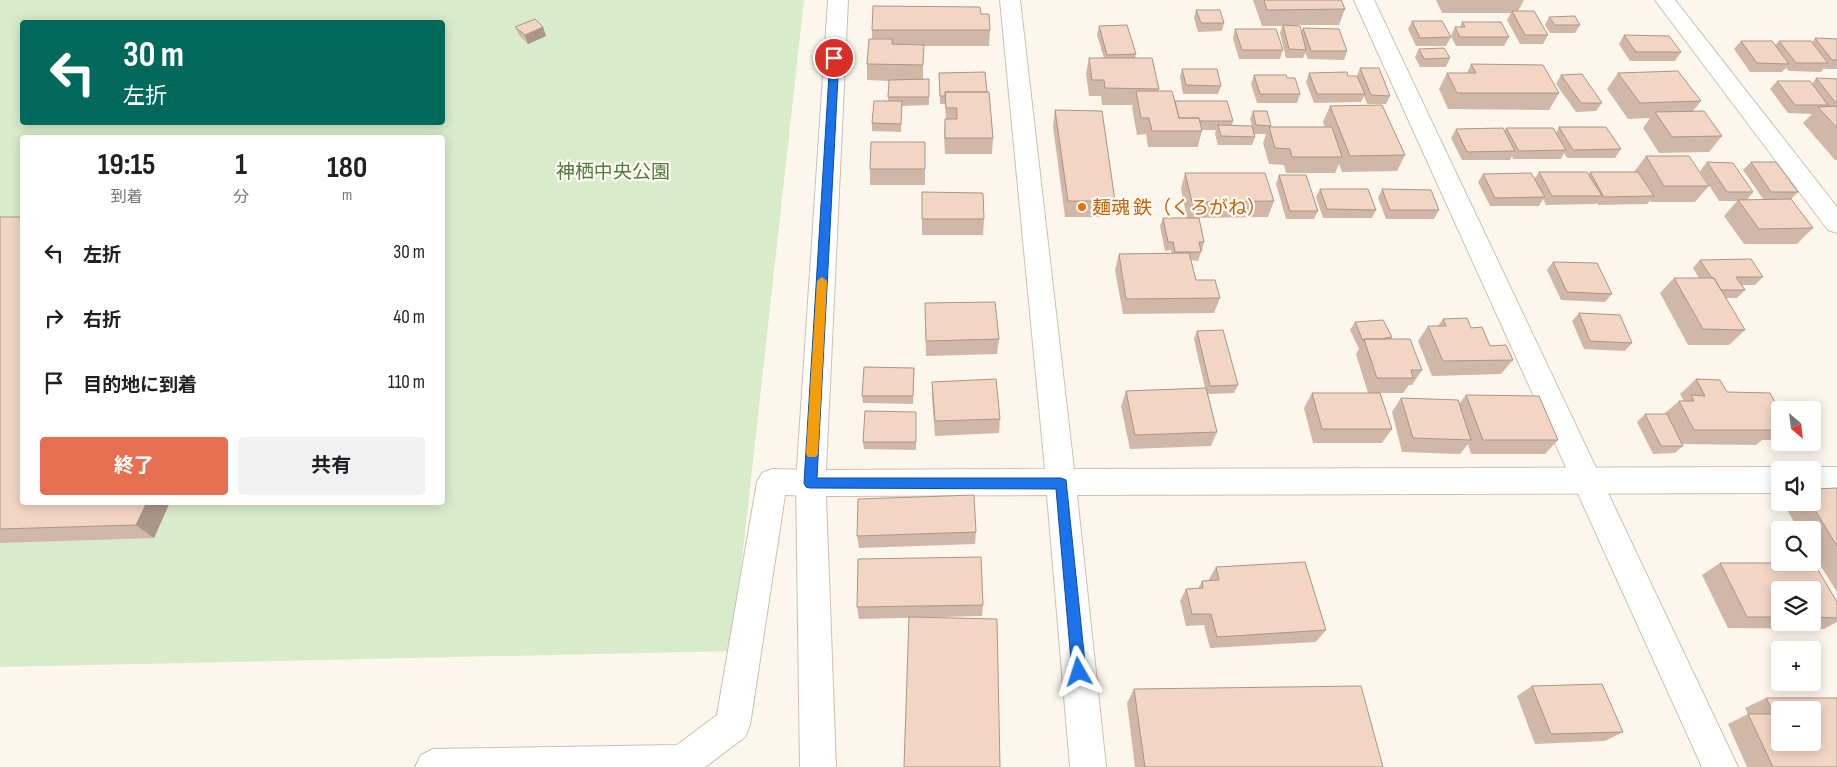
<!DOCTYPE html>
<html lang="ja">
<meta charset="utf-8">
<style>
:root{--surface:#fff;--page:#f2f2f2;--text:#202124;--muted:#757577;--accent:#e76f51}
body{margin:0;font-family:"Sofia Sans Condensed","Noto Sans JP",sans-serif;background:var(--page);color:var(--text);height:100vh;display:flex;flex-direction:column;font-size:19px;white-space:nowrap}
*{box-sizing:border-box;margin:0}
p{font-size:16px;color:var(--muted)}
.icon{flex:none;width:28px;height:28px;fill:none;stroke:currentColor;stroke-width:2;stroke-linecap:round;stroke-linejoin:round}
.map{position:relative;flex:1;overflow:hidden}
.drawer{position:absolute;left:20px;top:135px;width:425px;height:370px;display:flex;flex-direction:column;background:var(--surface);border-radius:5px;box-shadow:0 2px 12px #0003}
.drawer>*{flex:none}
.top-card{position:absolute;left:20px;top:20px;width:425px;height:105px;border-radius:5px;box-shadow:0 2px 12px #0003;background:#00695c;color:#fff;overflow:hidden}
.needle{width:32px;rotate:152deg}
.tools{position:absolute;left:1771px;top:401px;display:grid;gap:10px}
.tools a{display:grid;place-items:center;width:50px;height:50px;border-radius:5px;background:var(--surface);box-shadow:0 2px 12px #0003;font-size:25px}
.pin{position:absolute;display:grid;place-items:center;width:42px;height:42px;color:#fff;margin:-21px;border:2px solid #fff;border-radius:50%;box-shadow:0 1px 5px #0007}
.me{position:absolute;width:55px;margin:-28px;rotate:354deg;stroke-linejoin:round;filter:drop-shadow(0 0 4px #0008)}
.turn{display:flex;align-items:center;gap:18px;height:105px;padding:0 20px;font-size:22px}
.turn .icon{width:65px;height:65px;stroke-width:2.5}
.turn b{display:block;font-size:35px;line-height:42px}
.eta{display:flex;justify-content:space-evenly;align-items:center;height:85px;text-align:center}
.eta b{font-size:30px;font-weight:700;line-height:35px}
.action{display:flex;gap:10px;margin-top:auto;padding:10px 20px}
.action a{flex:1;height:58px;border-radius:5px;background:var(--accent);color:#fff;font-size:20px;font-weight:700;line-height:58px;text-align:center}
.action a+a{background:var(--page);color:var(--text)}
ul{padding:0;list-style:none}
li{display:flex;align-items:center;gap:15px;height:65px;padding:0 20px}
li div{flex:1}
li b{display:block;font-size:19px}
li em{font-style:normal}
.map>svg:first-child{display:block}
.green{fill:#d8ecc9;fill-rule:evenodd}
.lines{fill:none;stroke-linecap:round;stroke-linejoin:round}
.minor-casing{stroke:#d1beb0;stroke-width:2}
.tertiary-casing{stroke:#d1beb0;stroke-width:2}
.minor{fill:#fff;fill-rule:evenodd}
.tertiary{fill:#fff;fill-rule:evenodd}
.wall{fill:#d1b7a8;fill-rule:evenodd}
.shaded-wall{fill:#aa9588}
.building{fill:#f3d5c3;stroke:#aa9588;fill-rule:evenodd}
.route{fill:#1a73e8;stroke:#114b97}
.slow{fill:#f59e0b}
.food-dot{fill:#e8710a;stroke:#fffaf3;stroke-width:2}
.labels{text-anchor:middle;stroke-width:4.5;stroke-linejoin:round;paint-order:stroke}
.park-label{font-size:19px;fill:#537a41;stroke:#fffaf3}
.food-label{font-size:19px;fill:#c56008;stroke:#fffaf3;text-anchor:start}
</style>
<div class="map">
<svg width="1837" height="767" viewBox="0 0 1837 767">
<rect width="100%" height="100%" fill="#fdf6ec"/>
<path class="green" d="M0,0H804L732,651L0,667ZM22,22H442V122H22ZM22,138H442V502H22Z"/>
<g class="lines">
<defs>
<path id="minor" d="M1354,0H1374L1738,767H1702Z
M1655,0H1675L1837,207V233L1828,230Z
M772,469L811,470L821,474L826,483L821,492L811,496L785,495L750,725L745,737L705,767H415L421,755L433,749L677,745L717,715L757,482L762,473Z"/>
<path id="tertiary" d="M828,0H848L826,470L1045,469L1000,0H1020L1074,469L1780,467L1788,470H1780V493L1077,495L1106,767H1070L1047,495L826,496L836,767H800L796,483Z
M1812,467H1837V493H1812V470H1804Z"/>
</defs>
<use href="#minor" class="minor-casing"/>
<use href="#tertiary" class="tertiary-casing"/>
<use href="#minor" class="minor"/>
<use href="#tertiary" class="tertiary"/>
</g>
<path class="wall" d="M1253,0H1341L1345,9L1339,25H1296L1301,32L1303,28L1347,51L1344,60L1308,59L1305,53L1303,58H1286L1280,33L1282,26H1262Z
M1436,0H1524L1518,11L1548,35L1543,44H1520L1507,20L1511,13H1442Z
M1196,10L1224,23L1222,31L1198,32L1194,18Z
M981,14L990,30L989,46H923V79H929V105L902,106L901,132L872,131V123L888,101L889,81L867,80V64L872,39V30Z
M1549,17L1580,25L1575,33H1550L1545,25Z
M1412,21L1451,37L1446,46H1416L1408,29Z
M1462,22L1509,37L1504,46H1456L1451,36L1455,27H1460Z
M1099,26L1136,54L1135,58L1159,89L1158,91L1175,101L1233,121L1232,125L1252,126L1250,119L1253,111L1271,126L1270,127H1325L1323,122L1330,106L1405,155L1397,171L1342,172L1339,164L1335,173H1286L1284,165L1269,164L1263,143L1266,134H1254L1255,137L1252,145H1218L1215,134L1216,130H1202L1198,147H1148L1146,134L1137,135L1132,107L1133,105H1102L1101,96H1089L1086,74L1089,58H1104L1097,35Z
M515,27H543L546,36L528,44L519,35Z
M1235,29L1283,50L1280,59H1239L1233,38Z
M1624,35L1681,52L1675,61H1630L1619,44Z
M1815,38L1837,39V69H1825L1824,68L1821,72L1789,71L1786,68L1782,72H1750L1734,49L1741,41L1775,45L1779,41L1812,42Z
M1419,49L1450,58L1446,67H1420L1415,57Z
M1471,64L1559,93L1549,110L1448,109L1439,89L1447,73H1467Z
M1360,68L1390,96L1386,104H1367L1364,96L1361,102L1314,103L1306,82L1309,73L1348,76H1357Z
M1182,69L1221,86L1218,94H1183L1180,77Z
M939,73L987,92L993,138L992,154H945L944,136L945,119H946L945,104H940Z
M1618,73L1701,101L1693,111L1722,136L1709,152L1659,153L1643,128L1650,118L1628,119L1607,89Z
M1254,75L1287,78L1300,94L1297,103H1257L1251,84Z
M1561,75L1602,103L1596,111L1576,112L1556,84Z
M1816,78L1837,79V160H1835L1803,123L1812,114L1788,113L1770,89L1777,81L1812,84Z
M1055,110L1115,201L1112,217H1065L1053,126Z
M1559,127L1621,149L1615,158H1567L1564,153L1561,159H1513L1512,156L1510,160H1462L1451,138L1456,129L1504,131L1506,128L1556,133Z
M925,142V185H870V169Z
M1646,156L1709,186L1695,202H1651V200L1647,204L1598,205L1597,203L1596,204L1546,205L1543,199L1539,206H1490L1478,182L1483,174L1534,179L1539,172L1589,174L1590,172H1634Z
M1707,162L1753,192L1747,200L1763,199L1743,170L1751,162L1798,192L1791,199L1813,228L1797,244H1744L1724,216L1737,201H1719L1700,171Z
M1185,173L1274,201L1268,217L1187,218L1181,189Z
M1279,175L1318,211L1314,219H1286L1276,184Z
M1320,189L1376,210L1372,218H1323L1316,197Z
M1382,189L1439,210L1434,219H1386L1378,198Z
M922,192L984,219L983,235H922Z
M0,217L170,502L154,538L0,543Z
M1163,218L1204,242L1202,251H1201V252L1198,261L1191,260L1196,280L1220,298L1214,313L1123,314L1115,270L1119,254L1172,253L1171,250L1165,251L1160,226Z
M1700,260L1763,277L1755,285H1742L1745,290L1737,298H1725L1745,330L1729,345H1688L1660,293L1674,278H1699L1693,268Z
M1553,262L1612,294L1605,302L1561,300L1547,270Z
M925,303L999,339L997,354L926,356Z
M1579,313L1632,343L1625,351L1584,349L1572,321Z
M1443,319L1471,328L1490,346L1513,360L1501,374L1432,376L1418,341L1428,326H1438Z
M1355,322L1392,337L1391,339L1422,370L1412,385H1409L1403,393H1380L1392,429L1382,443H1313L1304,408L1312,393H1368L1356,354L1359,349L1350,330Z
M1197,331L1238,385L1234,393L1208,394L1217,432L1211,446L1130,449L1121,406L1126,391L1205,388L1194,339Z
M914,368L913,404L863,403L862,396Z
M1696,379L1727,392L1780,410V440H1762L1756,445L1682,444L1683,446L1675,453L1653,454L1637,422L1645,414H1664L1679,401H1684L1680,394Z
M932,382L1000,419L999,433L935,436L932,397Z
M1466,395L1558,440L1545,454H1471L1468,444L1460,454L1402,452L1392,412L1401,398L1459,404Z
M916,412V450L864,449L863,442Z
M1837,488V592L1812,552V530H1799L1787,510L1796,504L1795,502H1812V490L1814,489Z
M976,532L975,544L859,548L857,536Z
M1720,563H1814L1837,602V622L1824,629L1728,628L1702,575ZM1780,590H1812V622H1780Z
M1216,567L1326,630L1316,642L1210,648L1204,625L1186,626L1180,601L1186,589H1198L1202,581H1209V579Z
M983,605L982,616L859,619L857,607Z
M1532,686L1623,732L1605,741L1535,744L1517,696Z
M1134,689L1383,767H1135L1127,703Z
M1766,698L1837,767H1747L1728,724L1748,714L1745,708Z"/>
<path class="shaded-wall" d="M543,27L546,36L528,44L525,35Z
M147,502H170L154,538L136,525Z"/>
<path class="building" d="M1264,0H1341L1345,9L1267,10Z
M873,6L980,7L981,14H989L990,30H872Z
M1196,10H1220L1224,23H1201Z
M1512,11H1534L1548,35H1525Z
M1575,16L1580,25H1555L1549,17Z
M535,19L543,27L525,35L515,27Z
M1412,21H1442L1451,37L1420,38Z
M1462,22H1501L1509,37H1460L1455,27H1465Z
M1127,25L1136,54L1107,55L1099,26Z
M1283,25L1300,26L1306,50L1289,49Z
M1303,28L1339,29L1347,51H1311Z
M1235,29H1276L1283,50H1242Z
M1624,35L1669,36L1681,52H1636Z
M1815,38L1837,39V60H1832Z
M869,39H892V44L924,45L923,65L867,64Z
M1741,41H1772L1789,64L1757,63Z
M1779,41H1811L1828,63H1796Z
M1444,48L1450,58L1424,59L1419,49Z
M1089,58H1152L1159,89L1105,88L1104,80H1092Z
M1471,64L1543,65L1559,93H1457L1447,73H1476Z
M1360,68H1379L1390,96L1371,95Z
M1182,69H1217L1221,86L1186,85Z
M1678,71L1701,101L1640,103L1618,73Z
M985,72L987,92H945L946,96H940L939,73Z
M1347,72L1348,76H1357L1365,94H1317L1309,73Z
M1582,74L1602,103H1581L1561,75Z
M1254,75H1286L1287,78H1295L1300,94H1260Z
M1816,78L1837,79V102H1835Z
M929,79V97H888L889,80Z
M1777,81H1810L1828,105H1795Z
M1136,91H1172L1179,118H1199L1202,131H1152L1149,118H1141Z
M945,92H989L993,138H945V119H957V108H946Z
M874,101H902L901,124L872,123Z
M1175,101H1227L1233,121H1200L1199,118H1179Z
M1382,105L1405,155L1350,156L1330,106Z
M1837,106V128L1818,107Z
M1055,110L1102,111L1115,201H1068Z
M1253,111H1267L1271,126L1256,125Z
M1704,111L1722,136L1672,137L1655,112Z
M1218,125L1252,126L1255,137L1221,136Z
M1269,127H1332L1342,157H1292L1290,149L1275,148Z
M1559,127H1606L1621,149L1573,150Z
M1503,128L1515,151L1467,152L1456,129Z
M1506,128H1553L1566,150L1519,151Z
M871,142H925V169H870Z
M1646,156H1689L1709,186H1664Z
M1707,162L1733,163L1753,192H1727Z
M1751,162H1776L1798,192H1771Z
M1539,172H1587L1602,196H1552Z
M1590,172H1638L1654,196L1604,197Z
M1185,173H1265L1274,201L1192,202Z
M1531,173L1545,197L1495,198L1483,174Z
M1279,175H1306L1318,211H1290Z
M1320,189H1368L1376,210L1327,209Z
M1382,189L1431,190L1439,210H1390Z
M922,192L983,193L984,219H922Z
M1791,199L1813,228L1759,229L1738,200Z
M0,217H22V502H147L136,525L0,529Z
M1163,218H1199L1204,242H1199L1201,252H1175L1173,242H1168Z
M1189,253L1196,280H1215L1220,298L1126,299L1119,254Z
M1751,259L1763,277H1736L1745,290H1721L1714,278H1712L1700,260Z
M1553,262L1597,263L1612,294L1567,292Z
M1674,278H1714L1745,330L1703,329Z
M995,302L999,339L926,341L925,303Z
M1579,313L1620,315L1632,343L1590,341Z
M1467,318L1471,328L1482,327L1490,346L1506,345L1513,360L1443,361L1428,326H1446L1443,319Z
M1383,320L1392,337L1385,338L1386,339H1364L1363,341L1355,322Z
M1223,330L1238,385L1210,386L1197,331Z
M1364,339H1410L1422,370H1411L1413,378H1377Z
M864,367L914,368L913,396H862Z
M996,379L1000,419L935,421L932,382Z
M1696,379L1720,380L1727,392L1770,393L1775,402H1792L1797,410H1780V426H1771L1774,430H1694L1679,401H1694L1691,395L1705,396Z
M1206,388L1217,432L1135,435L1126,391Z
M1312,393H1380L1392,429H1322Z
M1466,395L1539,396L1558,440H1483Z
M1401,398L1458,400L1471,440L1413,438Z
M865,411L916,412V442H863Z
M1645,414H1667L1683,446H1661Z
M1837,488V546L1810,502H1812V497H1819L1814,489Z
M974,495L976,532L857,536L858,499Z
M981,557L983,605L857,607L858,559Z
M1305,562L1326,630L1217,637L1211,614H1192L1186,589L1203,588L1202,581L1219,580L1216,567Z
M1720,563H1814L1837,602V618L1812,617V590H1780V617H1747Z
M909,617L997,619L1000,767H904Z
M1602,684L1623,732L1551,734L1532,686Z
M1361,686L1383,767H1145L1134,689Z
M1766,698H1837V767H1773L1748,714H1774ZM1780,710H1812V742H1780Z"/>
<path class="route" d="M834,55L839,58L817,478H1061L1066,480L1086,672L1084,677L1079,679L1074,677L1072,672L1056,489L810,488L806,487L804,483L830,58Z"/>
<path class="slow" d="M822,277L827,281L818,454L816,457H808L806,454L817,281Z"/>
<circle class="food-dot" cx="1082" cy="207" r="5"/>
<g class="labels">
<g class="park-label">
<text x="613" y="178">神栖中央公園</text>
</g>
<g class="food-label">
<text x="1092" y="214">麺魂 鉄（くろがね）</text>
</g>
</g>
</svg>
<div class="tools">
<a><svg class="needle" viewBox="-14 -14 28 28"><path d="M0-13l5 13h-10z" fill="#e53935"/><path d="M0 13l5-13h-10z" fill="#757577"/></svg></a>
<a><svg class="icon" aria-label="sound" viewBox="0 0 24 24"><path d="M4 9h4l5-4v14l-5-4H4zM17 9q2 3 0 6"/></svg></a>
<a><svg class="icon" aria-label="search" viewBox="0 0 24 24"><circle cx="10" cy="10" r="6"/><path d="M15 15l6 6"/></svg></a>
<a><svg class="icon" aria-label="layers" viewBox="0 0 24 24"><path d="M12 4l9 5-9 5-9-5zM3 14l9 5 9-5"/></svg></a>
<a>+</a>
<a>−</a>
</div>
<div class="pin" style="left:834px;top:58px;background:#d93025"><svg class="icon" aria-label="arrive" viewBox="0 0 24 24"><path d="M6 21V4h12l-3 4 3 4H6"/></svg></div>
<svg class="me" style="left:1079px;top:672px" viewBox="-20 -20 40 40"><path d="M0-17L14 15 0 8-14 15z" fill="#1a73e8" stroke="#fff" stroke-width="4"/></svg>
<div class="top-card">
<div class="turn"><svg class="icon" aria-label="left" viewBox="0 0 24 24"><path d="M17 20v-9H6M10 6l-5 5 5 5"/></svg><div><b>30 m</b>左折</div></div>
</div>
<section class="drawer">
<div class="eta">
<div><b>19:15</b><p>到着</p></div>
<div><b>1</b><p>分</p></div>
<div><b>180</b><p>m</p></div>
</div>
<ul>
<li><svg class="icon" aria-label="left" viewBox="0 0 24 24"><path d="M17 20v-9H6M10 6l-5 5 5 5"/></svg><div><b>左折</b></div><em>30 m</em></li>
<li><svg class="icon" aria-label="right" viewBox="0 0 24 24"><path d="M7 20v-9h11M14 6l5 5-5 5"/></svg><div><b>右折</b></div><em>40 m</em></li>
<li><svg class="icon" aria-label="arrive" viewBox="0 0 24 24"><path d="M6 21V4h12l-3 4 3 4H6"/></svg><div><b>目的地に到着</b></div><em>110 m</em></li>
</ul>
<div class="action"><a>終了</a><a>共有</a></div>
</section>
</div>
